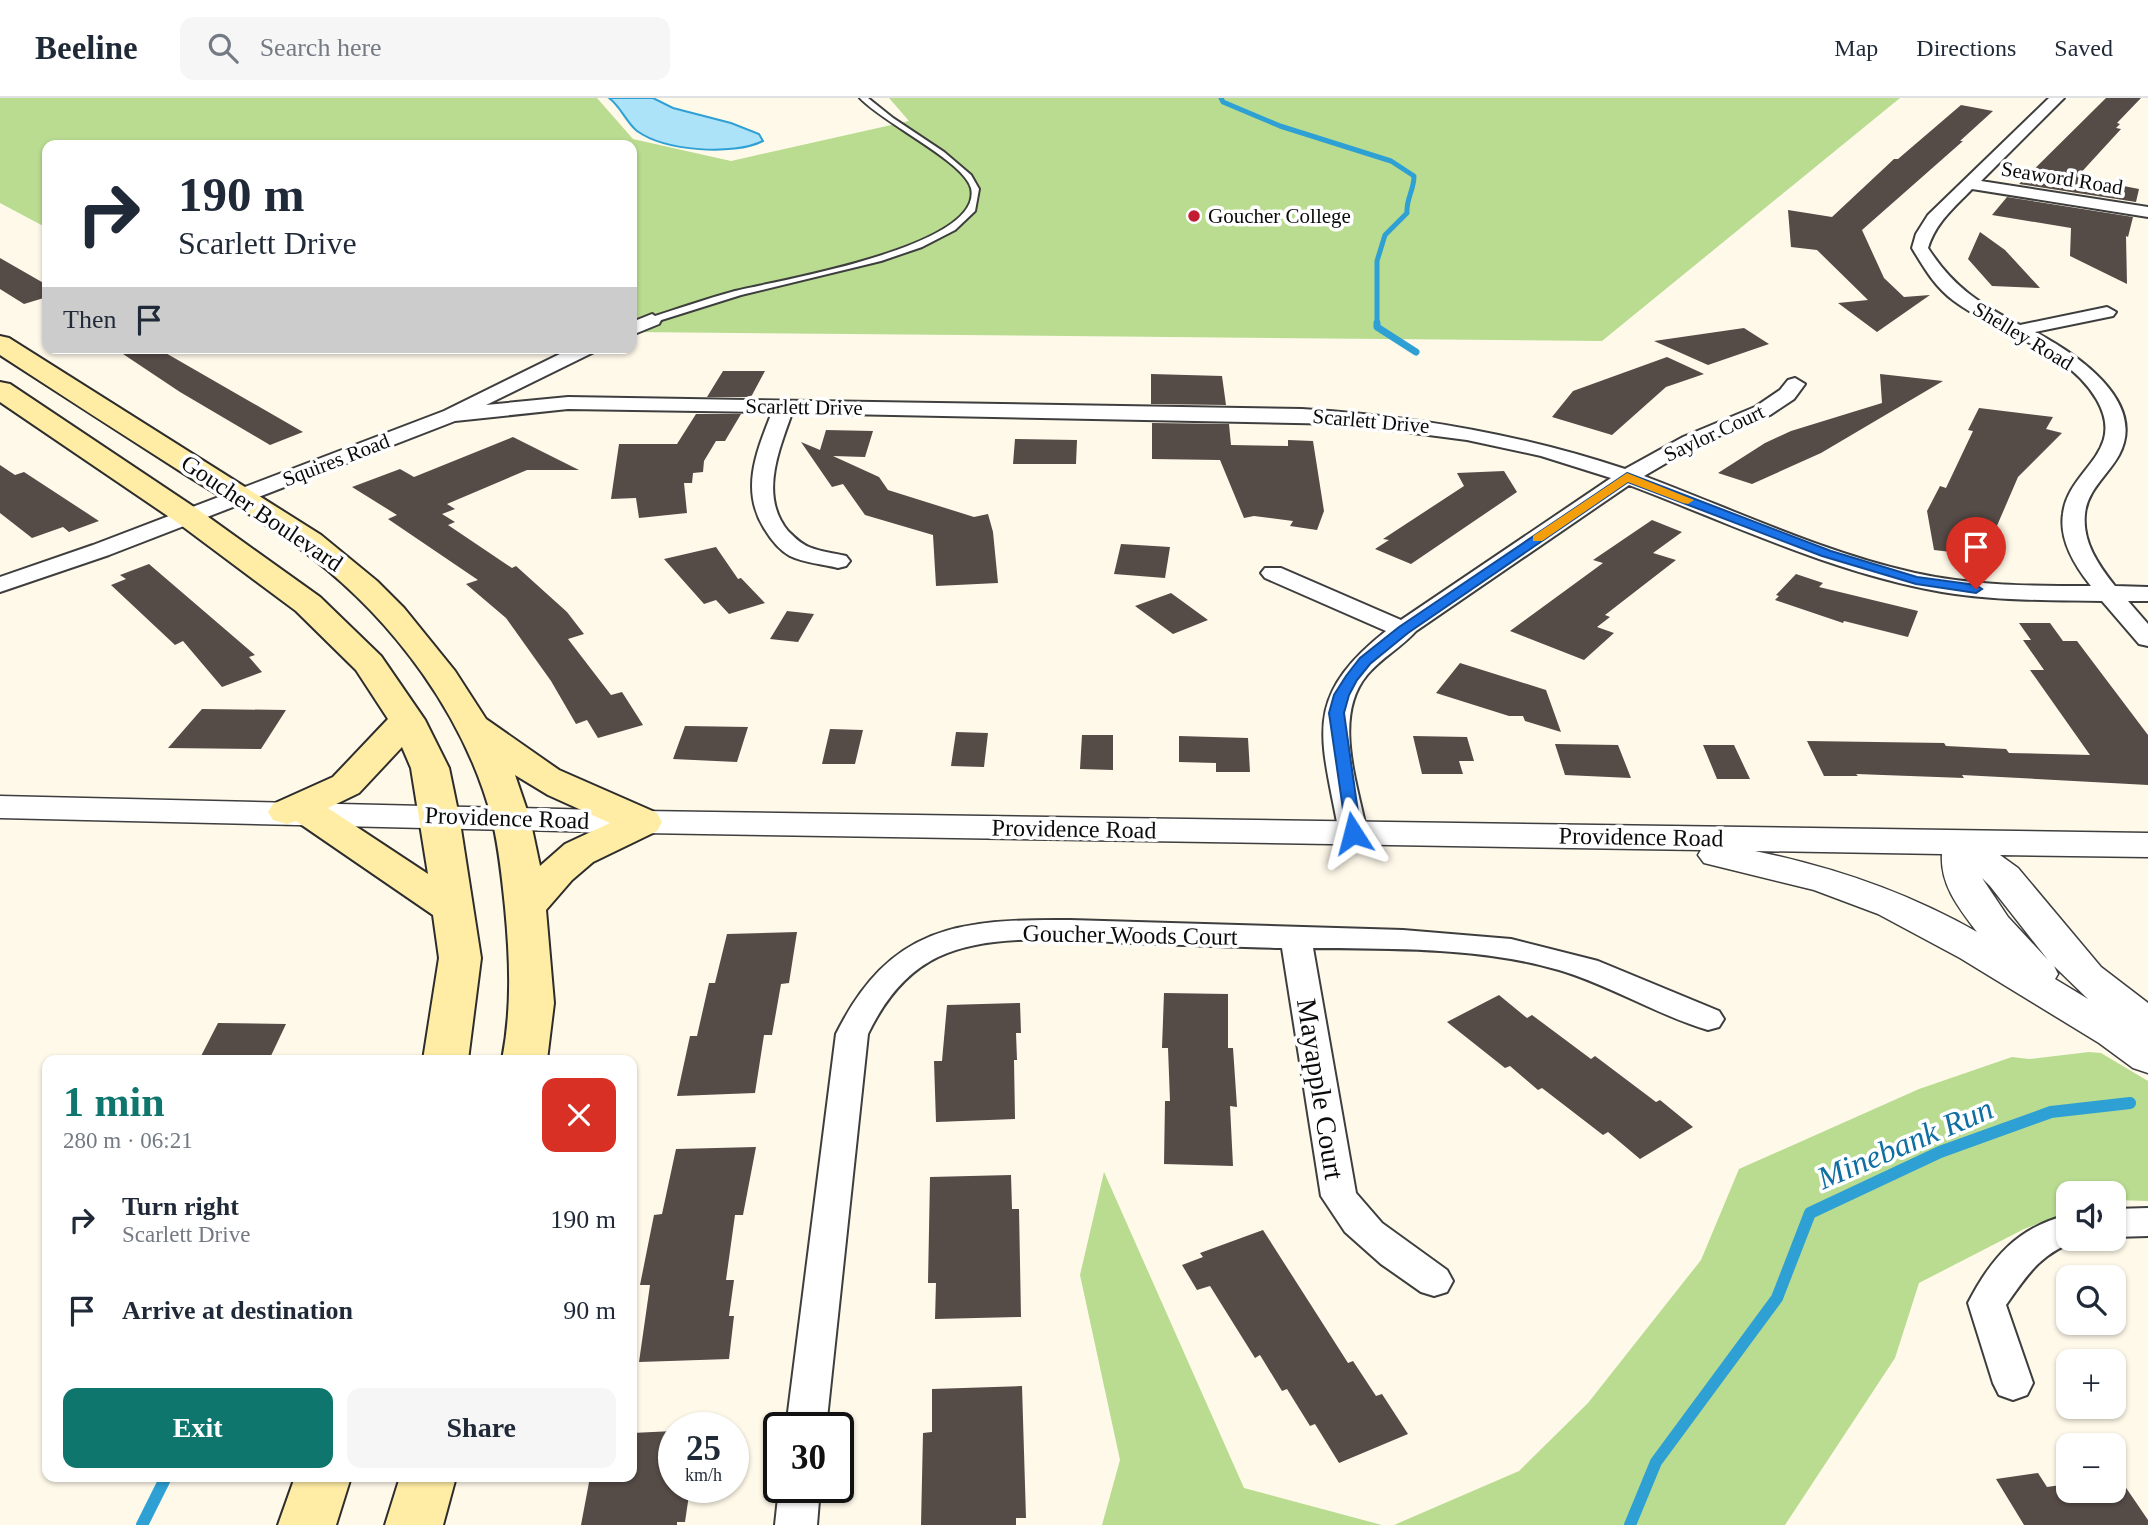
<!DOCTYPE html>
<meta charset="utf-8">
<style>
:root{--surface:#fff;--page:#f6f6f7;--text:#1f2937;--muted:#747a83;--line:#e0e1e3;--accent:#0f766e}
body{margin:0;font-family:"Times New Roman",serif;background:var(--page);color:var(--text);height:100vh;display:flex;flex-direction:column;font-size:26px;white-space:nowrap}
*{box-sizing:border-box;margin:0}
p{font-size:23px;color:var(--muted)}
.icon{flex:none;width:38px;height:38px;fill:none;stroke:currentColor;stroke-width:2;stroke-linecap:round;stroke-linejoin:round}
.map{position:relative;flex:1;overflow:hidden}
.sheet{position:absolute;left:42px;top:957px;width:595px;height:427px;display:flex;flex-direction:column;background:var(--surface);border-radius:14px;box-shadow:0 2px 5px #0004}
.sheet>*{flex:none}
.top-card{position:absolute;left:42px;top:42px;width:595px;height:214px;border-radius:14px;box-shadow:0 2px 5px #0004;background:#fff;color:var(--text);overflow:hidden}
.fabs{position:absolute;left:2056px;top:1083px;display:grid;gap:14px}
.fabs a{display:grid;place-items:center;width:70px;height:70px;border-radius:14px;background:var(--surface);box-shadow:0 2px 5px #0004;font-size:35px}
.speed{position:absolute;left:658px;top:1314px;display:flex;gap:14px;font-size:35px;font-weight:700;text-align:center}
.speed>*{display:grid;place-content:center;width:91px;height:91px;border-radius:50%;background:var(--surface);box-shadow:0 2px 5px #0004;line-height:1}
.speed small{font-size:18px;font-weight:400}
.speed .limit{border:4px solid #111;border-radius:10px;background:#fff;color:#111}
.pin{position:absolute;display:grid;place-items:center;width:60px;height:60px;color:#fff;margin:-72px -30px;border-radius:50% 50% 50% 0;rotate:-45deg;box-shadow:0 0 7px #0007}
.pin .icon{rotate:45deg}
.me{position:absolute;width:77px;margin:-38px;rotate:351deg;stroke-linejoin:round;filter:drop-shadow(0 0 5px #0008)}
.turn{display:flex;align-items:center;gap:24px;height:147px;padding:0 21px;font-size:32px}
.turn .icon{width:91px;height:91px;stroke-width:2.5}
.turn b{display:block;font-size:49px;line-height:60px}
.then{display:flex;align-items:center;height:66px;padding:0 21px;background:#0003;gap:14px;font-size:26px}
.round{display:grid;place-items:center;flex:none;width:74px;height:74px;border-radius:14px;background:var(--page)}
.overview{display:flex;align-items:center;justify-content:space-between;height:119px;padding:0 21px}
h1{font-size:42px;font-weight:700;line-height:52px;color:var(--accent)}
.action{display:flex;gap:14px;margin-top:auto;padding:14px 21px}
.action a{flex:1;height:80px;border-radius:14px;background:var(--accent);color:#fff;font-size:28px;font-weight:700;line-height:80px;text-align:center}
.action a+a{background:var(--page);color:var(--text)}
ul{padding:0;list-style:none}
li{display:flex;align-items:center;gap:21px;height:91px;padding:0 21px}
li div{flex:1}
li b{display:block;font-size:26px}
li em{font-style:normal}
header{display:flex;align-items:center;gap:42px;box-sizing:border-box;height:98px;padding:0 35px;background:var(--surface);border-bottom:2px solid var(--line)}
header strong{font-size:33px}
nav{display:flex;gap:38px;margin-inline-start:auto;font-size:24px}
.search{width:490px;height:63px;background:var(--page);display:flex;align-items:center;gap:18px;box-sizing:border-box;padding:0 24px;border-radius:14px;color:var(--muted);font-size:26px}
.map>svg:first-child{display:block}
.forest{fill:#b9dc91}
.water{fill:#ace3f9;stroke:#2fa0d4;stroke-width:2}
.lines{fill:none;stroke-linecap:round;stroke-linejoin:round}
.stream-far2{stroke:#2fa0d4;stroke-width:5}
.stream-far1{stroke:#2fa0d4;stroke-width:7}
.stream{stroke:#2fa0d4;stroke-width:12}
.building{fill:#554b47}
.service-casing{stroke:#3e3e3e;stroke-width:4}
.minor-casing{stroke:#3e3e3e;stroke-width:4}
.tertiary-casing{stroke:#3e3e3e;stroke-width:3}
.secondary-casing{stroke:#2d2d2d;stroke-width:4}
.service{fill:#fff;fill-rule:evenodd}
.minor{fill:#fff;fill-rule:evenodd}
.tertiary{fill:#fff;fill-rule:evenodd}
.secondary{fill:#ffeda5;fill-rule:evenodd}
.route{fill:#1a73e8;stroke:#114b97;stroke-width:2}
.slow{fill:#f59e0b}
.poi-dot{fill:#c21d33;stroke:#fff;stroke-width:2.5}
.labels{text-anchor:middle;stroke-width:7;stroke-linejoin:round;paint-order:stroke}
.far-street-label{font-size:21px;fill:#0b0b0b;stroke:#fff}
.far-poi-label{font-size:21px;fill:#0b0b0b;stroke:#fff;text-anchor:start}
.street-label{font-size:24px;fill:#0b0b0b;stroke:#fff}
.near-street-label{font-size:28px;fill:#0b0b0b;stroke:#fff}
.near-water-label{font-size:32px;font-style:italic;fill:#106fa2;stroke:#fff}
</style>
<header>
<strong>Beeline</strong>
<div class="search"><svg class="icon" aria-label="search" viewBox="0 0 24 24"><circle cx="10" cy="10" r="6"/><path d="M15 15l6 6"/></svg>Search here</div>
<nav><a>Map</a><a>Directions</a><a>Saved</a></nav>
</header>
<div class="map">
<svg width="2148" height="1427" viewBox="0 0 2148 1427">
<rect width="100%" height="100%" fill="#fff9ea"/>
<path class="forest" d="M0,0H597L633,41L731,63L909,23L889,0H1900L1602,243L632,234V47H47V130L0,105Z
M2089,954L2101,955L2148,983V1103L2114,1102V1096H2068V1114L2024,1131L1919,1185L1895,1260L1785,1427H1394L1519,1373L1588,1305L1701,1162L1739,1071L1919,991L2012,959L2029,961Z
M1104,1074L1244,1390L1382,1427H1102L1120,1362L1080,1177Z"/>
<path class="water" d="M609,0H653L673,10L731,25L759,36L763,43C733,58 665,53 637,33C626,24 621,9 609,0Z"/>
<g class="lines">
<path class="stream-far2" d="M1221,0L1223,4L1280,28L1391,63L1414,78C1414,93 1406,100 1407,115L1385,137L1377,163V227"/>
<path class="stream-far1" d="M1377,225V229L1416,254"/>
<path class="stream" d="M142,1427L166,1379
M1630,1427L1656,1364L1777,1200L1810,1115L1940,1054L2051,1014L2130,1005"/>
</g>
<path class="building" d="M2106,0H2141L2117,25L2120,26L2116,30L2121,31L2077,79L2139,91L2136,104L2019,86Z
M1961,7L1993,13L1960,43H1963L1862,132L1884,180L1904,199L1930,197L1877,234L1838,205L1868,202L1817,152L1791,149L1788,112L1832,119L1894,61H1898Z
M2007,99L2133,119L2128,139L2126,138L2127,186L2070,158L2071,130L1992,117Z
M1980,134L2005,152L2040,190L1992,188L1968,161Z
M0,160L47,187V199L24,206L0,191Z
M1744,230L1769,246L1708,267L1654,243Z
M114,250H157L303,334L270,347L180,294Z
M1667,259L1704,276L1666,289L1612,337L1552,319L1573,293Z
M723,273H765L751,299H707Z
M1151,276L1222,278L1226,307L1151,306Z
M1880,276L1943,283L1821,355L1752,386L1718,375L1765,345L1791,333L1882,305Z
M1979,310L2053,319L2046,331L2062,335L2018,379L1990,444L1993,459L1934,452L1927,413L1940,388L1946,390L1973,333L1968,332Z
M696,316H741L725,343H716L704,363L703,374L693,375L692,385H684L687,415L639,420L636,400L611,401L619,346H677Z
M1152,325L1229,326L1231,347L1288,348V342L1313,343L1324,413L1317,432L1290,428L1293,423L1254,418L1244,420L1220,362L1152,361Z
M826,332L873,333L865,359L833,358L879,379L888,392L974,419L988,416L993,434L998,485L936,488L933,437L865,417L843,386L832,389L801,344L820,352Z
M513,339L579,372H527L447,406L455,411L442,416L455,424L448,427L512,470L516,468L567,514L584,536L568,541L611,597L622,594L643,627L598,640L587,622L576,626L551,583L506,520L466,486L478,482L388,421L397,417L352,389L400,371L414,379Z
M1015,341L1077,342L1076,366H1013Z
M0,367L15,377L24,374L99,423L69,434L63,429L32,440L0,415Z
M1504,373L1517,394L1411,466L1375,451L1389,442L1383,441L1464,388L1457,375Z
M1652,422L1682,434L1653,455L1676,462L1605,517L1610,519L1597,529L1614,535L1584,562L1510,533L1603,465L1593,462Z
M1121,446L1170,449L1165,480L1114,476Z
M716,449L738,481L741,480L765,505L729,516L716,502L704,506L664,461Z
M149,466L255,557L249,559L262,574L222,589L183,543L175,547L111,487L126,481L120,477Z
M1796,476L1823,485L1819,489L1918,513L1908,539L1844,523L1843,525L1775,502L1779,498L1776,497Z
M1171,495L1208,522L1173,536L1135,508Z
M787,513L814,516L798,544L770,541Z
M2019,525H2050L2063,543H2077L2148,637V687L1962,677L1964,680L1856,676L1858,678H1824L1807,643L1944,645L1946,648L2006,651L2009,655L2090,657L2030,572H2044L2023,542H2031Z
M1460,565L1546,592L1561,634L1525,623L1523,618H1509L1436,595Z
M202,611L286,612L261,651L168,650Z
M685,628L748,629L737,664L673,661Z
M830,631L863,632L855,666H822Z
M956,634L988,635L984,669L951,668Z
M1082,637H1113V672L1080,671Z
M1179,638L1248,640L1250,674H1216V665L1179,664Z
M1413,638L1467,639L1474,663H1459L1463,676H1422Z
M1555,646L1618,647L1631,680L1565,677Z
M1703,647H1734L1750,681H1717Z
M797,834L789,885L781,886L772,937H764L755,995L677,998L690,938H697L709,885H715L727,836Z
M1164,895L1228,896V950H1233L1237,1009L1230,1008L1233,1068L1164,1066L1165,1003H1170L1168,950H1162Z
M1499,897L1527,920L1532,917L1591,961L1595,958L1656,1004L1660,1002L1693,1029L1640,1061L1608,1034L1603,1037L1542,990L1538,992L1510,968L1505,970L1447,924Z
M1020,905L1021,935H1016L1017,962H1014L1015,1021L936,1024L934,963H942L947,907Z
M218,925L286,926L269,962H199Z
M756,1049L743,1117H735L726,1182H734L729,1218H734L729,1261L639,1264L650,1187H640L654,1117L662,1116L676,1051Z
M1011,1077L1012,1111H1019L1021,1219L935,1221L936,1185H928L930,1079Z
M1263,1132L1348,1265L1353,1263L1376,1298L1382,1296L1408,1336L1339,1365L1315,1326L1310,1328L1287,1291L1282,1293L1260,1257L1255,1260L1210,1188L1197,1192L1182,1167L1203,1159L1200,1155Z
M1022,1288L1026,1420H1016V1427H921L923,1335L932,1334V1291Z
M674,1333V1390H690L685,1424H677V1427H581L590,1379H632V1335Z
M2038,1375L2047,1389L2068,1386V1393H2114V1379L2118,1378L2148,1422V1427H2024L1996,1381Z"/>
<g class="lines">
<defs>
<path id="service" d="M860,0H868L893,20L944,54L971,77L979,91L975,113L955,132L922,149L881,163L741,197L655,224H649V220C677,211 706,201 735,193C775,183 985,149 971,90C964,63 883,25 860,0Z"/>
<path id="minor" d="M2049,0H2064L1981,83L2148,109V119L1972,91C1954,110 1936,124 1928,150C1953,189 1980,206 2020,227L2107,209L2116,214L2113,218L2035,234C2075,255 2148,303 2119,357C2108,377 2087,392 2085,416C2082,444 2099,468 2115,488L2148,489V503H2128L2148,526V548L2139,546L2102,503C2049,502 1995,503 1942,494C1833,475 1732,426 1629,387L1416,533C1402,549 1381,560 1367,577C1332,619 1358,687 1367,735L1363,741L1353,744L1343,741L1339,735C1322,640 1300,601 1386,533L1265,480L1261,475L1265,470H1281L1401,522L1611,380L1541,358L1467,342L1344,326L792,315C779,352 759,398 788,433C794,439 801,446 809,449C821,454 834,455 846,458L850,463L846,468L838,470C823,466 804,465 790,458C779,452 770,440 764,430C740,391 757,353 772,314L568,311L455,323L109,457L0,494V479L93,447L444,313L572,250H596L594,254L486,307L568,299L1302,311C1413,318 1520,336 1625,371L1683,339L1755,309L1780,292L1788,282L1795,280L1805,286L1794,301L1770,317L1697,347L1644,378C1734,412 1822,454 1915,475C1973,488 2032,488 2091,488C2075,468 2059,442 2063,416C2068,371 2127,355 2097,302C2067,250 1999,237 1954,203C1935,189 1924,170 1912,150L1916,136L1928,117Z
M652,216L661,222L659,226L632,237V224Z
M1070,822L1403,832L1511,841L1598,863L1719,913L1724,921L1719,929L1708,932C1657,917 1610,887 1559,872C1480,849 1394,851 1313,850L1356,1095L1382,1125L1447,1172L1453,1183L1447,1194L1434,1198L1421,1194L1381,1166L1345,1134L1321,1098L1282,850C1233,849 1183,847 1133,845C1075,843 992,833 938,859C905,875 884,903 868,936L826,1330H786L836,936C890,828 958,821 1070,822Z
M2148,1110V1138L2114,1139V1111Z
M2068,1117V1141H2081C2042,1154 2029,1174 2006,1207L2033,1285L2027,1297L2013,1302L1999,1297L1993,1285L1968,1205C1991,1160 2018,1129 2068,1117Z
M779,1390H820L817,1427H775Z"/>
<path id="tertiary" d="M0,698L643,713L2148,735V759L2000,757L2018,770L2101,869L2148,905V975L2133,970L2099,945L1960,860L1878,816L1814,792L1704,765L1698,757L1701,752L643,735L0,720ZM1755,753L1942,756C1940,787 1959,810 1977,834C1907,794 1833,769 1755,753ZM1982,780L1990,788L2048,862L2008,819ZM2054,868L2088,901L2055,881L2058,876Z"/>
<path id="secondary" d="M0,238L9,240L321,437L377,483L404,510L455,573L486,621L559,672L657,715L662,724L657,733L593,764L572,782L546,812L554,905L547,962H502C512,911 510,861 505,809C502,780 499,750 492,721C465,618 394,523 311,459C271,428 226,402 183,375C122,336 61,297 0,257ZM515,677L548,697L610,725L565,746L540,768L530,721Z
M0,284L10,286L200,413L320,499L381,558L425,622L449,670L459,718L481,860L468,962H423L439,860L433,817L296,723L287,726L273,722L268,714L273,706L333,679L388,621L356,572L296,513L178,425L0,304ZM402,649L411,670L428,776L328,710L359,695Z
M295,1379H351L336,1427H278Z
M400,1379H456L443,1427H385Z"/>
</defs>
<use href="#service" class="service-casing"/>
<use href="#minor" class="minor-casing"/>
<use href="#tertiary" class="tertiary-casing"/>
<use href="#secondary" class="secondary-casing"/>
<use href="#service" class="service"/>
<use href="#minor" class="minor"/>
<use href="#tertiary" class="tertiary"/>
<use href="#secondary" class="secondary"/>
</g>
<path class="route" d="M1627,375L1831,453L1917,479L1976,487L1982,491L1976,495L1916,486L1822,458L1628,384L1408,535L1370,566L1357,582L1349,597L1344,615L1361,735L1358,739H1347L1329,615L1334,597L1346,578L1360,560L1399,529Z"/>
<path class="slow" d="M1627,375L1694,402L1688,406L1683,405L1628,384L1542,443H1533V438Z"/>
<circle class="poi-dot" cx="1194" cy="118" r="7"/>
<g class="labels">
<g class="far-street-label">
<text transform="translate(2062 80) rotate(9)" y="7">Seaword Road</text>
<text transform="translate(2023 238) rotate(31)" y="7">Shelley Road</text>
<text transform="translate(804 309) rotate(1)" y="7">Scarlett Drive</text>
<text transform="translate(1371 323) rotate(5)" y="7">Scarlett Drive</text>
<text transform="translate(1714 335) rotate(-25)" y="7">Saylor Court</text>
<text transform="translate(336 362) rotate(-21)" y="7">Squires Road</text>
</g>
<g class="far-poi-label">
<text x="1208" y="125">Goucher College</text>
</g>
<g class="street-label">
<text transform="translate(262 415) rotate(34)" y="8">Goucher Boulevard</text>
<text transform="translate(507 720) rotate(2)" y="8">Providence Road</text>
<text transform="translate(1074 731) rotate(1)" y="8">Providence Road</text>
<text transform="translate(1641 739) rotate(1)" y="8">Providence Road</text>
<text transform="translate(1130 837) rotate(1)" y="8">Goucher Woods Court</text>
</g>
<g class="near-street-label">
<text transform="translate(1321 991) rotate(81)" y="10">Mayapple Court</text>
</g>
<g class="near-water-label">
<text transform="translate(1905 1045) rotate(-23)" y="11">Minebank Run</text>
</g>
</g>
</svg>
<div class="fabs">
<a><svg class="icon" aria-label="sound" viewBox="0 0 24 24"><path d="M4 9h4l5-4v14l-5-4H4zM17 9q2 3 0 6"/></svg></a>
<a><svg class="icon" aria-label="search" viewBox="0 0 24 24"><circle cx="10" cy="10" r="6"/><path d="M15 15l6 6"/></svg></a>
<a>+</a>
<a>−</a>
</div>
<div class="speed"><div>25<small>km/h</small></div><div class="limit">30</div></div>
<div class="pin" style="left:1976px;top:491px;background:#d93025"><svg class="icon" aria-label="arrive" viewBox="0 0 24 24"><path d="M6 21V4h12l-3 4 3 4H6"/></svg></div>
<svg class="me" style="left:1353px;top:735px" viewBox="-20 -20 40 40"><path d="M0-17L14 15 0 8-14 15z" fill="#1a73e8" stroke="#fff" stroke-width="4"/></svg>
<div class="top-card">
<div class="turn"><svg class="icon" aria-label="right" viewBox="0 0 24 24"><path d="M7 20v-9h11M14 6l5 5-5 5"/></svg><div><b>190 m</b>Scarlett Drive</div></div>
<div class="then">Then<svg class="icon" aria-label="arrive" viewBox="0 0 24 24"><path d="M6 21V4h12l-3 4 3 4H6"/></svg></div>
</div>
<section class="sheet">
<div class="overview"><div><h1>1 min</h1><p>280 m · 06:21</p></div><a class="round" style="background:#d93025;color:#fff"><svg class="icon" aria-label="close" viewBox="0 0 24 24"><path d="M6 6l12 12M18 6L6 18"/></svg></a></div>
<ul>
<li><svg class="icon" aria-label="right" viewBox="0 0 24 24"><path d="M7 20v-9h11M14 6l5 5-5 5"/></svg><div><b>Turn right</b><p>Scarlett Drive</p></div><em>190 m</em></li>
<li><svg class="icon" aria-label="arrive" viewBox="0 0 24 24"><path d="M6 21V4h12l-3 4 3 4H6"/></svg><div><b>Arrive at destination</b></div><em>90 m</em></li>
</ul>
<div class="action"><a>Exit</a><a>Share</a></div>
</section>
</div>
